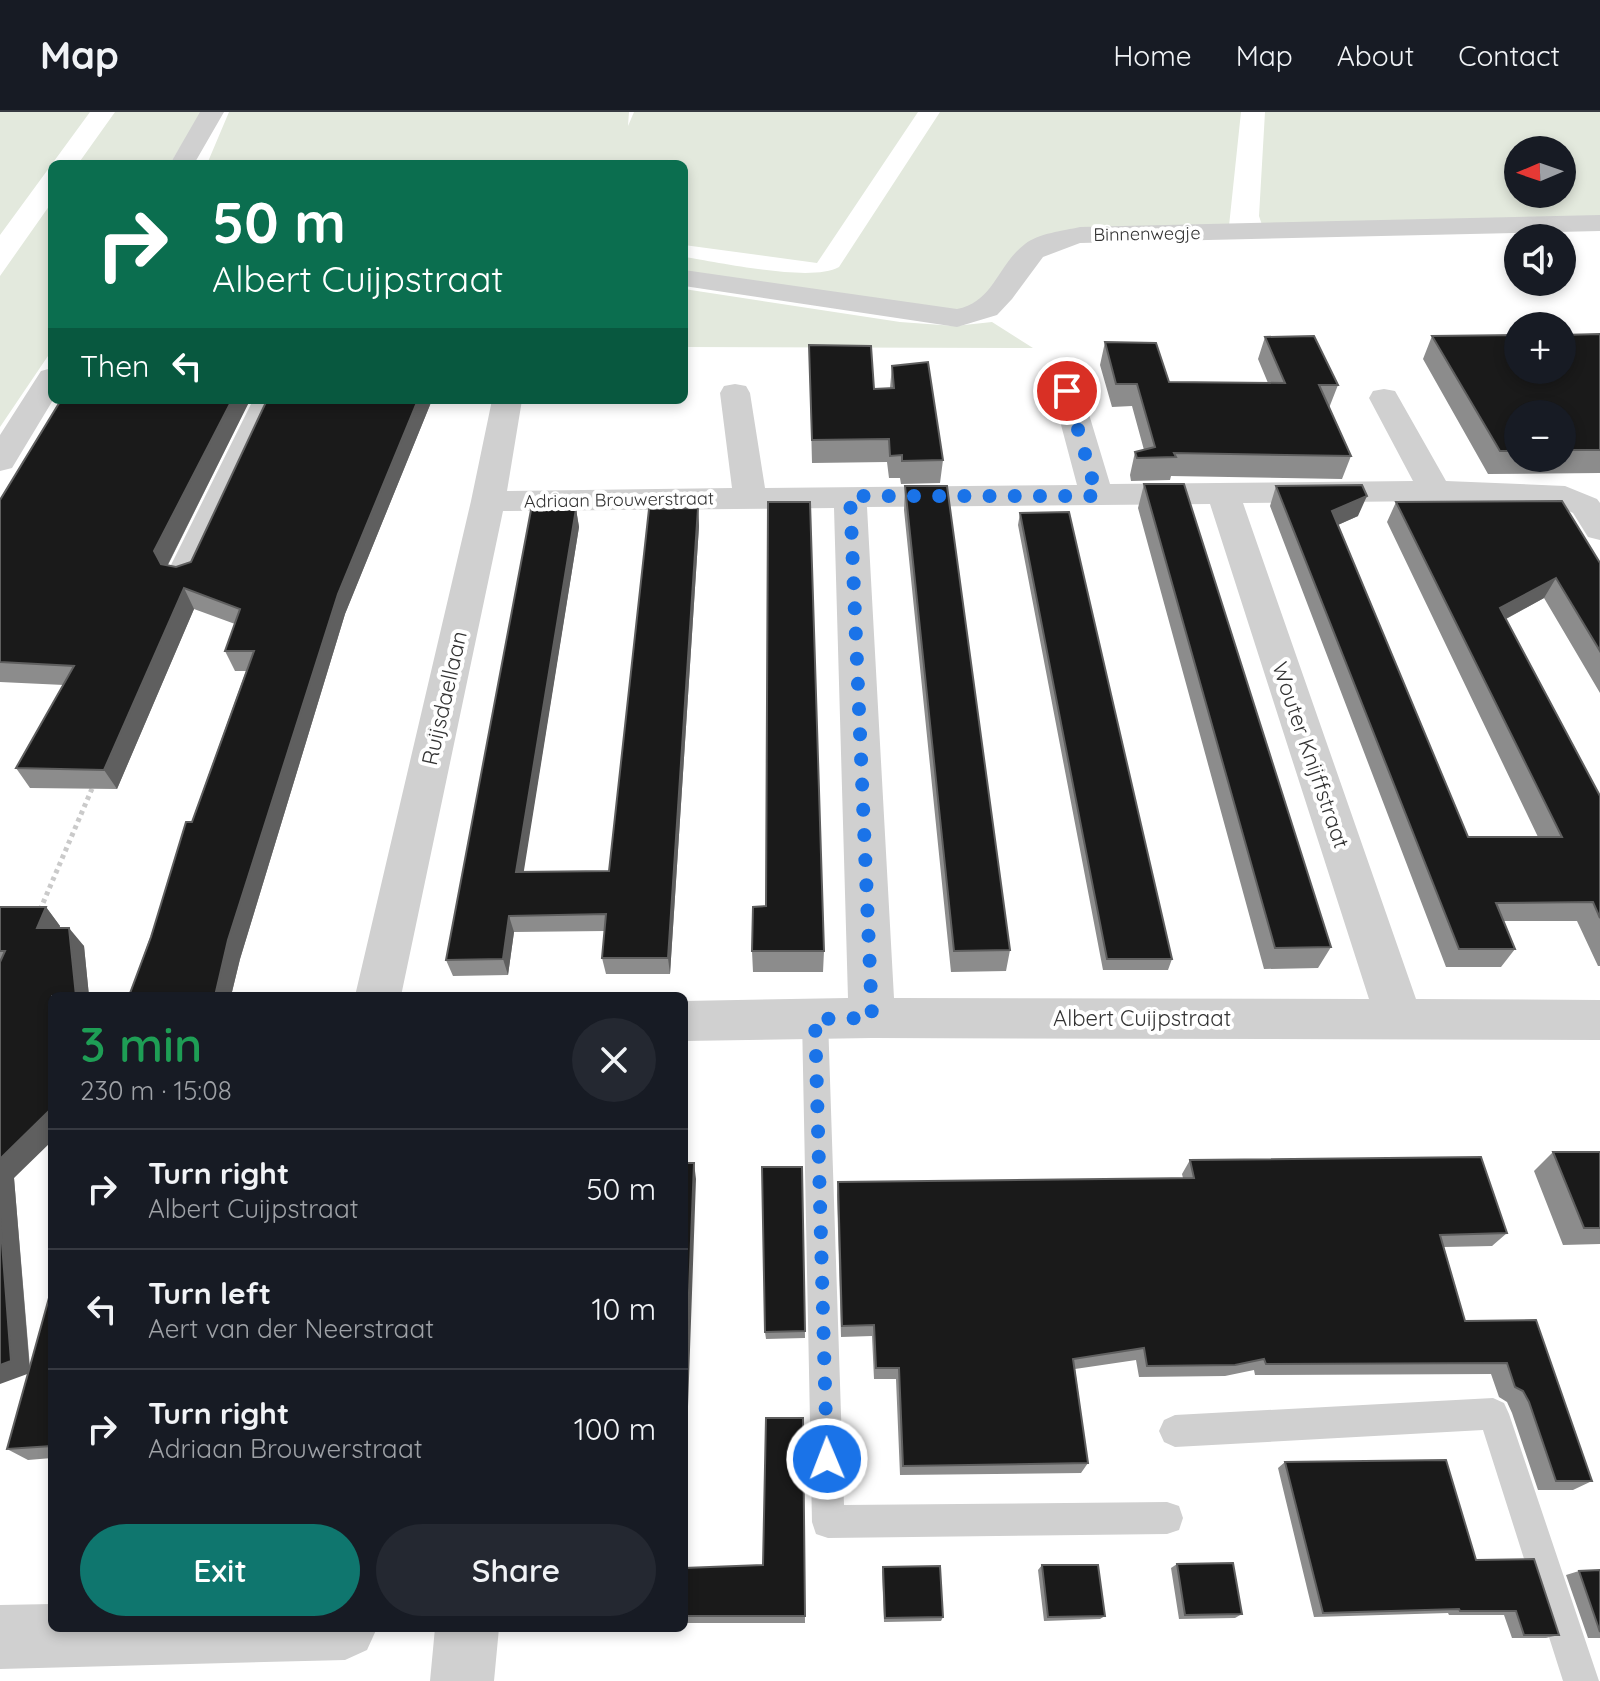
<!DOCTYPE html>
<meta charset="utf-8">
<style>
:root{--surface:#171b24;--page:#242831;--text:#f1f3f6;--muted:#9ea1a6;--line:#363941;--accent:#0f766e}
body{margin:0;font-family:Quicksand,sans-serif;background:var(--page);color:var(--text);height:100vh;display:flex;flex-direction:column;font-size:30px;white-space:nowrap}
*{box-sizing:border-box;margin:0}
p{font-size:26px;color:var(--muted)}
.icon{flex:none;width:44px;height:44px;fill:none;stroke:currentColor;stroke-width:2;stroke-linecap:round;stroke-linejoin:round}
.map{position:relative;flex:1;overflow:hidden}
.panel{position:absolute;left:48px;top:880px;width:640px;height:640px;display:flex;flex-direction:column;background:var(--surface);border-radius:12px;box-shadow:0 4px 12px #0003}
.panel>*{flex:none}
.guide{position:absolute;left:48px;top:48px;width:640px;height:244px;border-radius:12px;box-shadow:0 4px 12px #0003;background:#0b6e4f;color:#fff;overflow:hidden}
.needle{width:52px;rotate:268deg}
.buttons{position:absolute;left:1504px;top:24px;display:grid;gap:16px}
.buttons a{display:grid;place-items:center;width:72px;height:72px;border-radius:50%;background:var(--surface);box-shadow:0 4px 12px #0003;font-size:40px}
.pin{position:absolute;display:grid;place-items:center;width:68px;height:68px;color:#fff;margin:-34px;border:4px solid #fff;border-radius:50%;box-shadow:0 2px 8px #0007}
.me{position:absolute;width:88px;margin:-44px;rotate:359deg;stroke-linejoin:round;filter:drop-shadow(0 0 6px #0008)}
.turn{display:flex;align-items:center;gap:28px;height:168px;padding:0 32px;font-size:36px}
.turn .icon{width:104px;height:104px;stroke-width:2.5}
.turn b{display:block;font-size:56px;line-height:68px}
.then{display:flex;align-items:center;height:76px;padding:0 32px;background:#0003;gap:16px;font-size:30px}
.round{display:grid;place-items:center;flex:none;width:84px;height:84px;border-radius:42px;background:var(--page)}
.head{display:flex;align-items:center;justify-content:space-between;height:136px;padding:0 32px}
h1{font-size:48px;font-weight:600;line-height:60px;color:#1e9e55}
.button{display:flex;gap:16px;margin-top:auto;padding:16px 32px}
.button a{flex:1;height:92px;border-radius:48px;background:var(--accent);color:#fff;font-size:32px;font-weight:600;line-height:92px;text-align:center}
.button a+a{background:var(--page);color:var(--text)}
ul{padding:0;list-style:none}
li{display:flex;align-items:center;gap:24px;height:120px;padding:0 32px;border-top:2px solid var(--line)}
li div{flex:1}
li b{display:block;font-size:30px}
li em{font-style:normal}
header{display:flex;align-items:center;gap:48px;box-sizing:border-box;height:112px;padding:0 40px;background:var(--surface);border-bottom:2px solid var(--line)}
header strong{font-size:38px}
nav{display:flex;gap:44px;margin-inline-start:auto;font-size:28px}
.map>svg:first-child{display:block}
.green{fill:#e3e9dd;fill-rule:evenodd}
.lines{fill:none;stroke-linecap:round;stroke-linejoin:round}
.path{stroke:#cacaca;stroke-width:5;stroke-dasharray:4 4;stroke-linecap:butt}
.service{fill:#d0d0d0;fill-rule:evenodd}
.minor{fill:#d0d0d0;fill-rule:evenodd}
.wall{fill:#8c8c8c;fill-rule:evenodd}
.shaded-wall{fill:#5f5f5f}
.building{fill:#1a1a1a;stroke:#5f5f5f;stroke-width:2}
.route{stroke:#1a73e8;stroke-width:14;stroke-dasharray:0 25.2}
.labels{text-anchor:middle;stroke-width:8;stroke-linejoin:round;paint-order:stroke}
.far-street-label{font-size:18px;fill:#333;stroke:#fff}
.street-label{font-size:22px;fill:#333;stroke:#fff}
</style>
<header>
<strong>Map</strong>
<nav><a>Home</a><a>Map</a><a>About</a><a>Contact</a></nav>
</header>
<div class="map">
<svg width="1600" height="1569" viewBox="0 0 1600 1569">
<rect width="100%" height="100%" fill="#fff"/>
<path class="green" d="M0,0H90L0,123Z
M115,0H202L170,52H78Z
M229,0H629L628,14L634,0H918L817,151L684,133V52H207Z
M940,0H1241L1229,114L1048,126L988,193L962,202L684,164V145C719,150 811,171 839,155Z
M1265,0H1600V106L1262,113L1259,104ZM1518,38H1562V82H1518Z
M52,90V238L0,315V164Z
M684,177L900,210L955,214L992,210L1033,236L684,235Z"/>
<g class="lines">
<path class="path" d="M40,798L94,672"/>
<path class="service" d="M815,896L824,899L828,907L844,1393L1167,1390L1179,1394L1183,1406L1179,1418L1167,1422L828,1426L816,1422L812,1410L802,907L806,899Z
M1493,1286L1504,1291L1509,1302L1599,1569H1563L1483,1318L1175,1335L1164,1330L1159,1319L1164,1308L1175,1303Z"/>
<path class="minor" d="M200,0H224L194,52H170Z
M1600,103V119L1080,131L1043,145L1012,187L997,203L957,215L684,174V158L957,197C994,190 997,153 1025,132C1039,121 1063,119 1080,115Z
M52,256L53,288L12,356L0,359V323L41,259Z
M1067,270L1078,272L1082,279L1110,372L1413,369L1369,286L1373,279L1384,277L1395,279L1399,286L1446,369L1565,374L1597,387L1600,391V428L1588,425L1573,401L1559,394L1435,389L1243,391L1416,887L1600,888V928L872,926L684,929V889L848,886L834,396L503,399L401,884H355L471,389L492,288H522L507,379L732,376L720,281L724,274L735,272L746,274L750,281L765,376L1077,373L1052,279L1056,272ZM1210,392L1369,887L894,886L867,395Z
M253,288H283L203,461L198,469L185,472L172,469L167,461Z
M52,1492V1516H377L367,1538L345,1548L0,1557V1493Z
M435,1516H499L494,1569H430Z"/>
</g>
<path class="wall" d="M1600,222V361L1488,362L1423,247L1432,224ZM1518,302H1562V346H1518Z
M1265,225L1338,273L1329,296L1351,344L1342,367L1171,364L1170,368L1131,369L1130,363L1135,340L1144,338L1132,294L1112,295L1100,253L1105,230L1169,270L1268,271L1258,247Z
M809,233L874,277L890,276L892,254L943,348L940,371L901,372L900,366H889L887,350L812,351Z
M61,288H250L168,453L176,455L191,450L267,288H432L345,502L240,847L231,884H129L246,559H235L225,539L235,512L194,497L117,677L30,676L16,656L64,573L0,570V388Z
M1144,372L1331,835L1318,856L1264,857L1138,396Z
M905,374L1010,838L1006,859L951,860L904,398Z
M1276,374L1358,404L1338,413L1468,725H1538L1387,410L1396,390L1600,451V581L1544,486L1506,507L1600,684V854H1598L1577,809H1503L1515,837L1501,855H1446L1270,394Z
M698,396L699,414L670,862H606L602,846L605,819L514,820L508,863L453,864L446,848L576,397L579,415L523,760L609,759Z
M1020,401L1172,847L1168,858H1103L1018,413Z
M0,795H46L60,814V816L84,834L89,884H52L14,1066L30,1255L52,1175V1346L28,1348L7,1337L28,1262L0,902Z
M752,839H824L823,860H753Z
M1553,1040H1600V1132L1563,1133L1534,1059Z
M1190,1048L1507,1121L1492,1134L1444,1135L1465,1209L1536,1208L1592,1369L1573,1378H1538L1512,1301L1507,1290L1499,1285L1491,1262L1255,1263L1254,1258L1225,1264L1139,1265L1136,1248L1075,1257L1088,1351L1081,1361L900,1363L896,1267H874L872,1224L841,1225L837,1083L838,1070L1183,1066L1182,1062Z
M802,1055L805,1226L766,1227L765,1220Z
M803,1306L805,1511H684V1456L763,1453Z
M1285,1350L1476,1448L1559,1523L1546,1526H1512L1504,1503H1449L1448,1501L1314,1505L1278,1356Z
M1177,1452L1242,1502L1235,1506L1179,1507L1171,1456Z
M1042,1453L1105,1504L1100,1507L1044,1509L1038,1458Z
M883,1455L943,1505L941,1509L884,1510L882,1460Z
M1600,1458V1526H1588L1566,1463L1579,1459Z"/>
<path class="shaded-wall" d="M232,288H250L164,460L154,439Z
M418,288H432L345,502L240,847L231,884H215L228,828L338,482Z
M1367,384L1358,404L1324,419L1332,399Z
M698,396L699,414L670,862L668,846Z
M576,397L579,415L521,777L516,760Z
M1556,466L1544,486L1489,516L1500,496Z
M184,476L194,497L117,677L104,658Z
M46,795L60,814L52,835L37,816Z
M509,804L514,820L508,863L503,847Z
M69,816L84,834L89,884H76Z
M52,996V1029L14,1066L30,1261L0,1272V1047Z
M694,1051L696,1067L684,1408V1310Z"/>
<path class="building" d="M1600,222V338H1562V302H1518V339H1500L1432,224L1518,223V258H1562V223Z
M1314,224L1338,273H1319L1351,344L1174,341L1176,345L1137,346L1135,340L1155,335L1137,272H1116L1105,230L1156,231L1169,270L1285,271L1265,225Z
M809,233L871,234L874,277L894,276L892,254L928,250L943,348L902,349V343L890,344L889,327L812,328Z
M61,288H232L154,439L161,452L176,455L191,450L267,288H418L338,482L228,828L215,884H129L151,825L186,710H192L254,539H225L240,497L184,476L104,658L16,656L74,554L0,550V388Z
M1144,372H1184L1331,835L1275,836Z
M1362,373L1367,384L1332,399L1468,725H1562L1396,390L1562,389L1600,451V539L1556,466L1500,496L1600,684V806L1593,790L1496,791L1515,837H1459L1276,374Z
M905,374H947L1010,838L954,839Z
M768,390H810L824,839H752L753,795L766,794Z
M698,396L668,846H602L606,802L509,804L503,847L446,848L531,398L576,397L516,760L609,759L649,397Z
M1069,400L1172,847H1107L1020,401Z
M0,795H46L37,816H69L76,884H52V996L0,1047V850L5,839H0Z
M1553,1040H1600V1116H1584Z
M1481,1045L1507,1121L1440,1123L1465,1209L1536,1208L1592,1369H1556L1529,1290L1523,1279L1515,1275L1507,1251L1266,1252L1264,1247L1235,1253L1147,1254L1144,1236L1073,1247L1088,1351L903,1354L899,1256H876L874,1213L842,1214L838,1070L1194,1066L1190,1048Z
M684,1051H694L684,1310Z
M762,1055H802L805,1219L765,1220Z
M0,1105L11,1249L0,1253Z
M52,1175V1334L7,1337Z
M766,1306H803L805,1504H684V1456L763,1453Z
M1446,1348L1476,1448L1534,1447L1559,1523H1524L1516,1499H1460L1459,1497L1323,1501L1285,1350Z
M1233,1451L1242,1502L1185,1503L1177,1452Z
M1042,1453H1098L1105,1504L1048,1505Z
M940,1454L943,1505L885,1506L883,1455Z
M1600,1458V1520L1579,1459Z"/>
<g class="lines">
<path class="route" d="M827,1347L815,907L872,906L850,384H1097L1067,279"/>
</g>
<g class="labels">
<g class="far-street-label">
<text transform="translate(1147 122) rotate(-1)" y="6">Binnenwegje</text>
<text transform="translate(619 388) rotate(-1)" y="6">Adriaan Brouwerstraat</text>
</g>
<g class="street-label">
<text transform="translate(444 586) rotate(-77)" y="8">Ruijsdaellaan</text>
<text transform="translate(1311 643) rotate(71)" y="8">Wouter Knijffstraat</text>
<text x="1142" y="914">Albert Cuijpstraat</text>
</g>
</g>
</svg>
<div class="buttons">
<a><svg class="needle" viewBox="-14 -14 28 28"><path d="M0-13l5 13h-10z" fill="#e53935"/><path d="M0 13l5-13h-10z" fill="#9ea1a6"/></svg></a>
<a><svg class="icon" aria-label="sound" viewBox="0 0 24 24"><path d="M4 9h4l5-4v14l-5-4H4zM17 9q2 3 0 6"/></svg></a>
<a>+</a>
<a>−</a>
</div>
<div class="pin" style="left:1067px;top:279px;background:#d93025"><svg class="icon" aria-label="arrive" viewBox="0 0 24 24"><path d="M6 21V4h12l-3 4 3 4H6"/></svg></div>
<svg class="me" style="left:827px;top:1347px" viewBox="-20 -20 40 40"><circle r="17" fill="#1a73e8" stroke="#fff" stroke-width="3"/><path d="M0-11L8 9 0 5-8 9z" fill="#fff"/></svg>
<div class="guide">
<div class="turn"><svg class="icon" aria-label="right" viewBox="0 0 24 24"><path d="M7 20v-9h11M14 6l5 5-5 5"/></svg><div><b>50 m</b>Albert Cuijpstraat</div></div>
<div class="then">Then<svg class="icon" aria-label="left" viewBox="0 0 24 24"><path d="M17 20v-9H6M10 6l-5 5 5 5"/></svg></div>
</div>
<section class="panel">
<div class="head"><div><h1>3 min</h1><p>230 m · 15:08</p></div><a class="round"><svg class="icon" aria-label="close" viewBox="0 0 24 24"><path d="M6 6l12 12M18 6L6 18"/></svg></a></div>
<ul>
<li><svg class="icon" aria-label="right" viewBox="0 0 24 24"><path d="M7 20v-9h11M14 6l5 5-5 5"/></svg><div><b>Turn right</b><p>Albert Cuijpstraat</p></div><em>50 m</em></li>
<li><svg class="icon" aria-label="left" viewBox="0 0 24 24"><path d="M17 20v-9H6M10 6l-5 5 5 5"/></svg><div><b>Turn left</b><p>Aert van der Neerstraat</p></div><em>10 m</em></li>
<li><svg class="icon" aria-label="right" viewBox="0 0 24 24"><path d="M7 20v-9h11M14 6l5 5-5 5"/></svg><div><b>Turn right</b><p>Adriaan Brouwerstraat</p></div><em>100 m</em></li>
</ul>
<div class="button"><a>Exit</a><a>Share</a></div>
</section>
</div>
